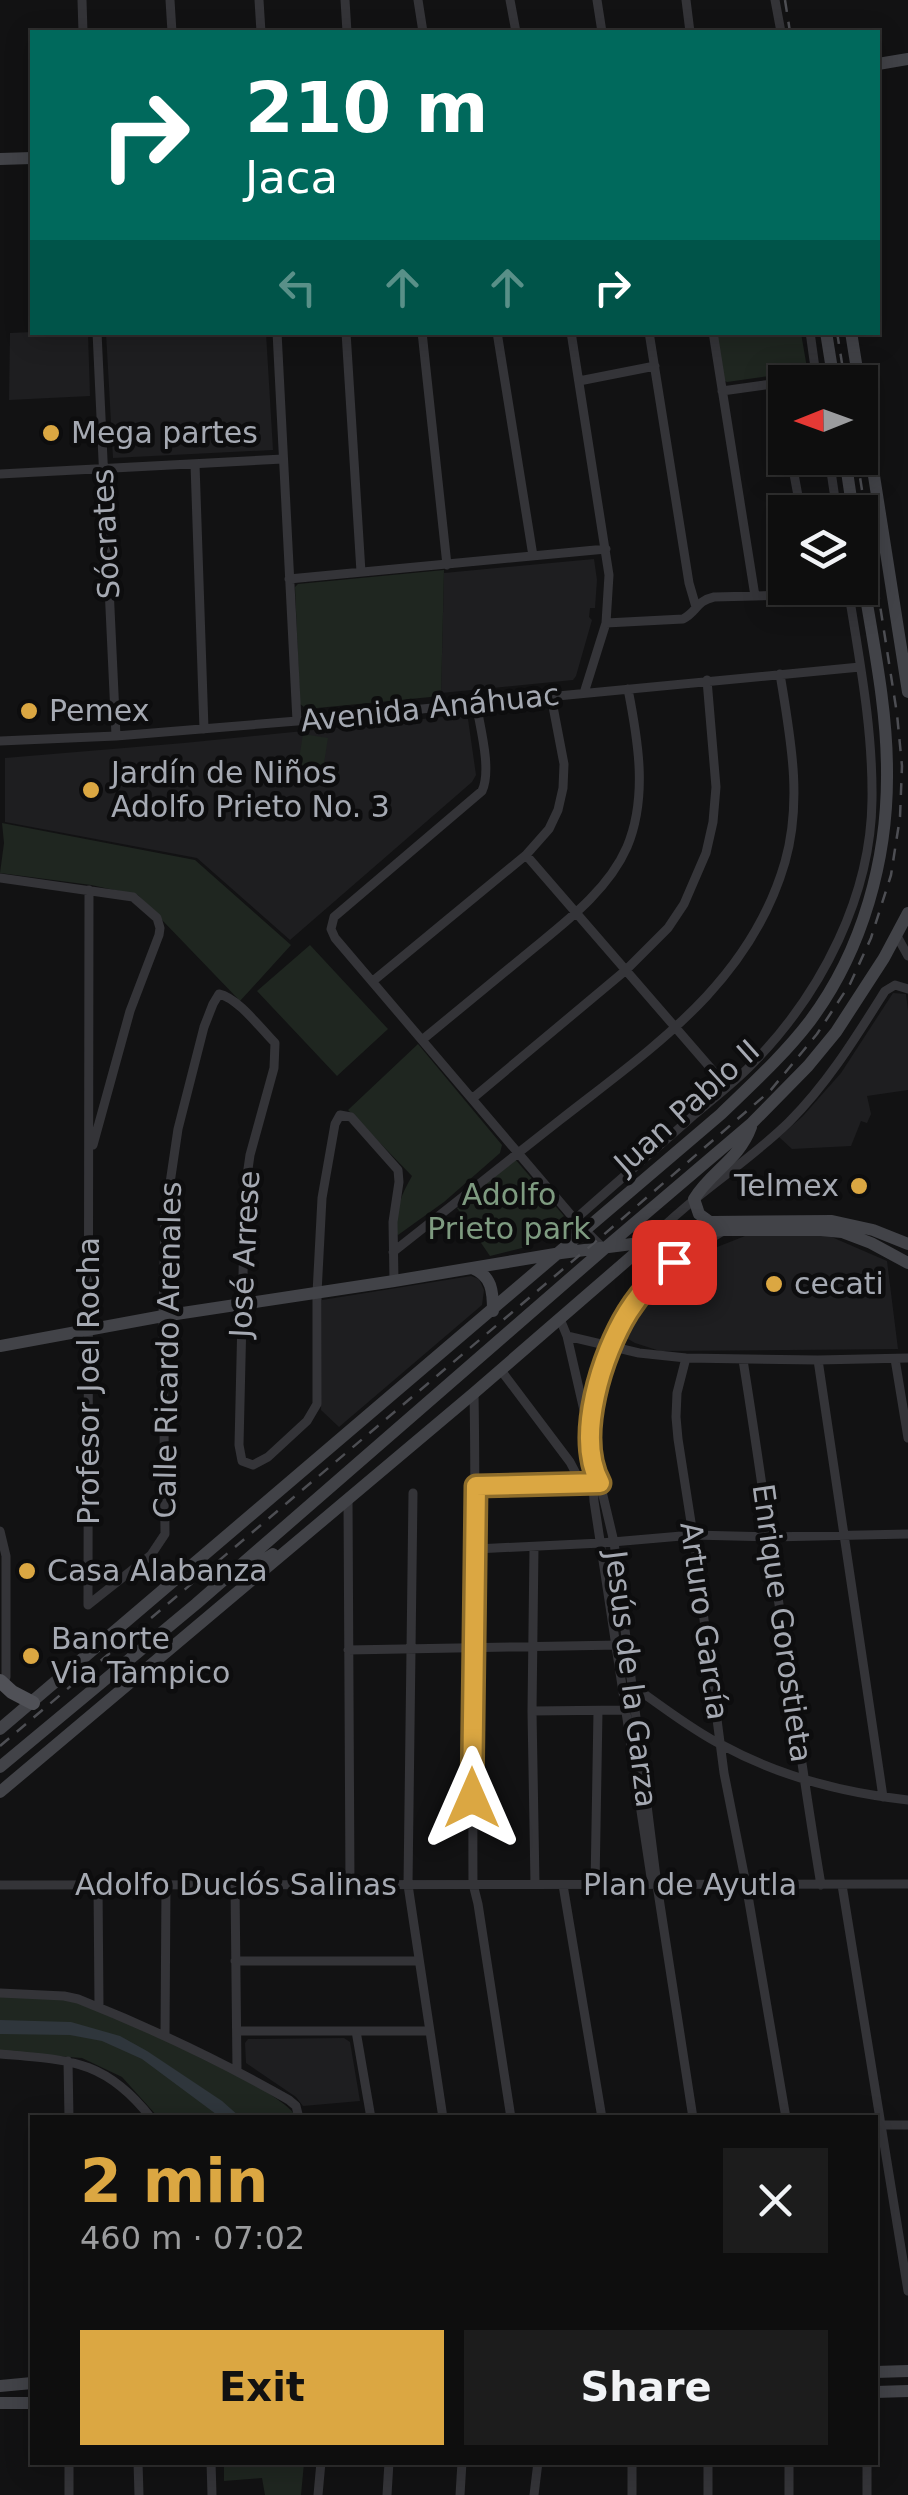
<!DOCTYPE html>
<meta charset="utf-8">
<style>
:root{--surface:#0e0e0e;--page:#1c1c1c;--text:#f1f3f6;--muted:#9b9c9e;--line:#2e2e2e;--accent:#dba742}
body{margin:0;font-family:"DejaVu Sans",sans-serif;background:var(--page);color:var(--text);height:100vh;display:flex;flex-direction:column;font-size:38px;white-space:nowrap}
*{box-sizing:border-box;margin:0}
p{font-size:32px;color:var(--muted)}
.icon{flex:none;width:55px;height:55px;fill:none;stroke:currentColor;stroke-width:2;stroke-linecap:round;stroke-linejoin:round}
.map{position:relative;flex:1;overflow:hidden}
.panel{position:absolute;left:30px;top:2115px;width:848px;height:350px;display:flex;flex-direction:column;background:var(--surface);border-radius:0px;box-shadow:0 5px 25px #0003,0 0 0 2px var(--line)}
.panel>*{flex:none}
.top-card{position:absolute;left:30px;top:30px;width:850px;height:305px;border-radius:0px;box-shadow:0 5px 25px #0003,0 0 0 2px var(--line);background:#00695c;color:#fff;overflow:hidden}
.needle{width:65px;rotate:269deg}
.controls{position:absolute;left:768px;top:365px;display:grid;gap:20px}
.controls a{display:grid;place-items:center;width:110px;height:110px;border-radius:0px;background:var(--surface);box-shadow:0 5px 25px #0003,0 0 0 2px var(--line);font-size:50px}
.pin{position:absolute;display:grid;place-items:center;width:85px;height:85px;color:#fff;margin:-42px;border-radius:20px;box-shadow:0 5px 15px #0006}
.me{position:absolute;width:110px;margin:-55px;rotate:0deg;stroke-linejoin:round;filter:drop-shadow(0 0 8px #0008)}
.turn{display:flex;align-items:center;gap:35px;height:210px;padding:0 50px;font-size:45px}
.turn .icon{width:130px;height:130px;stroke-width:2.5}
.turn b{display:block;font-size:70px;line-height:85px}
.lanes{display:flex;align-items:center;height:95px;padding:0 50px;background:#0003;justify-content:center;gap:50px;direction:ltr}
.lanes .off{opacity:.35}
.round{display:grid;place-items:center;flex:none;width:105px;height:105px;border-radius:0px;background:var(--page)}
.summary{display:flex;align-items:center;justify-content:space-between;height:170px;padding:0 50px}
h1{font-size:60px;font-weight:800;line-height:75px;color:var(--accent)}
.cta{display:flex;gap:20px;margin-top:auto;padding:20px 50px}
.cta a{flex:1;height:115px;border-radius:0px;background:var(--accent);color:#111;font-size:40px;font-weight:800;line-height:115px;text-align:center}
.cta a+a{background:var(--page);color:var(--text)}
.map>svg:first-child{display:block}
.built{fill:#1e1e20}
.green{fill:#1f2620}
.water{fill:#2f363c}
.lines{fill:none;stroke-linecap:round;stroke-linejoin:round}
.street{stroke:#343438;stroke-width:9}
.secondary{stroke:#424348;stroke-width:12}
.primary{stroke:#505157;stroke-width:14}
.rail{stroke:#4d4e53;stroke-width:2.5;stroke-dasharray:12 10;stroke-linecap:butt}
.route-casing{stroke:#8e6d2b;stroke-width:25}
.route{stroke:#dba742;stroke-width:18}
.poi-dot{fill:#dba742;stroke:#0d0d0e;stroke-width:4}
.labels{text-anchor:middle;stroke-width:9;stroke-linejoin:round;paint-order:stroke}
.poi-label{font-size:30px;fill:#a5a9b2;stroke:#0d0d0e;text-anchor:start}
.street-label{font-size:30px;fill:#a5a9b2;stroke:#0d0d0e}
.park-label{font-size:30px;fill:#7e9b80;stroke:#0d0d0e}
</style>
<div class="map">
<svg width="908" height="2495" viewBox="0 0 908 2495">
<rect width="100%" height="100%" fill="#121213"/>
<path class="built" d="M32,332L88,333L90,396L9,400L10,333Z
M106,333H266L273,450L113,458Z
M594,559L597,580L595,608H590L589,617L592,620L576,676L573,680L441,693L444,573Z
M462,715L468,719L476,775L472,782L290,940L197,858L5,822V758L184,743Z
M893,993L906,994L908,1011V1090L867,1096L871,1114L867,1123L861,1121L851,1146L792,1149L779,1137L803,1116L841,1073Z
M750,1234L827,1235L887,1261L898,1349L660,1351L635,1343L623,1336L626,1323L669,1273L697,1255Z
M471,1276L479,1279L484,1290L482,1305L339,1427L321,1410L322,1300Z
M344,2038L350,2042L360,2101L303,2106L296,2097L246,2063L245,2043L248,2039Z"/>
<path class="green" d="M715,333H801L807,368L804,371L727,382L723,380Z
M444,570L441,696L307,709L300,704L295,587L298,584Z
M303,734L328,738L321,782L296,778Z
M2,823L195,860L291,945L240,1001L138,895L91,885L0,873L4,843Z
M310,945L388,1029L337,1076L257,991Z
M418,1044L502,1145L500,1153L444,1202L398,1235L396,1233C395,1211 401,1195 412,1176L348,1110Z
M515,1159L564,1216L522,1248L490,1256L457,1208Z
M0,1996C20,1996 43,1994 62,1998C98,2004 284,2089 296,2117H158L122,2077L82,2058L0,2052Z
M224,2463H304L301,2495H265L262,2478L224,2481Z"/>
<path class="water" d="M0,2020L71,2022L120,2036L147,2051L222,2101L240,2117H220L142,2059L102,2041L70,2035L0,2034Z"/>
<g class="lines">
<path class="street" d="M82,0L83,32
M170,0L172,32
M259,0L261,32
M345,0L347,32
M418,0L423,32
M510,0L516,32
M597,0L602,32
M686,0L690,32
M775,0L781,32
M97,332L116,736
M277,332L297,721
M346,332L361,572
M422,332L447,565
M497,332L533,556
M571,332L609,575L606,623L584,693
M649,332L689,583L696,607
M713,332L755,596
M810,332L817,382
M579,381L655,366
M779,383L785,420
M722,391L779,383L816,374
M791,458L801,512
M829,458L837,512
M195,464L204,729
M0,474L283,459
M289,579L606,549
M606,623L683,619C697,612 696,601 714,597L798,595L809,588
M476,703C480,727 492,770 482,791L334,917L331,929L335,938L576,1221L604,1249
M0,741L116,736L297,721L860,667
M526,855L727,1087
M0,878L133,897L157,918L160,928L159,935L130,1011L93,1145
M897,936L908,956
M373,981L526,855L549,829L558,810L563,788L564,764L551,696
M422,1040C456,1012 489,985 523,957C560,926 607,893 627,847C648,797 638,740 628,689
M473,1098L626,970L668,928L684,904L706,853L713,822L716,787L707,680
M565,1243L579,1216C617,1182 656,1149 694,1115C715,1097 738,1080 757,1059C822,991 871,896 872,800C873,728 859,658 848,588
M393,1252C449,1208 504,1164 560,1120C653,1047 750,983 785,862C803,799 790,736 780,674
M657,1274L659,1261L648,1242C690,1197 745,1165 789,1122C828,1083 856,1037 885,991L895,985L908,989
M560,1319L567,1336L588,1428
M567,1336L639,1353L686,1358L818,1360L908,1358
M686,1358L677,1393L676,1417L678,1439L693,1535L724,1773L746,1884L786,2118
M895,1359L908,1438
M743,1360C771,1535 792,1711 821,1885
M818,1360L883,1797
M500,1369L570,1462L581,1483
M474,1393C477,1557 472,1720 473,1884L478,1904L511,2118
M595,1475L593,1483L594,1501L651,1877
M476,1486L582,1483
M413,1493L408,1885L443,2118
M348,1499L350,1886
M0,1531L6,1556V1677L3,1685
M534,1547L532,1711L535,1884
M476,1549L601,1543L693,1535L771,1537L908,1534
M88,1605L151,1555L165,1534L163,1316L165,1217L178,1129L204,1027L213,1004L219,994C238,998 261,1029 275,1043L274,1068L250,1155L245,1190L239,1445L242,1461L253,1465L268,1457L307,1421L317,1404V1293L322,1198L335,1124L340,1115L351,1117L398,1170L399,1182L393,1222L394,1281
M88,1605L89,890
M348,1650L620,1645
M631,1685C661,1705 690,1729 722,1745C779,1776 844,1793 908,1800
M532,1711L625,1710
M0,1885L908,1884
M98,1885L99,2007
M563,1885L602,2118
M595,1885L598,1711
M842,1885L908,2291
M235,1886L237,2070
M235,1961H418
M0,1993L64,1996L78,1999C151,2028 221,2061 289,2100L296,2106L299,2118
M237,2031H429
M356,2031L371,2118
M165,2034L166,1885
M0,2054C69,2060 105,2059 151,2118
M68,2061L69,2118
M693,2118L657,1885L614,1542L600,1483C570,1427 615,1315 657,1274C675,1257 701,1245 723,1231
M878,2125H908
M138,2462L139,2495
M211,2462L212,2495
M632,2462V2495
M789,2462V2495
M69,2495V2462
M318,2495L321,2462
M387,2495L389,2462
M460,2495L462,2462
M534,2495L538,2462
M708,2495V2462
M867,2495V2462"/>
<path class="secondary" d="M878,64L908,59
M0,159L32,158
M826,332L834,382
M851,332L859,382
M860,387L908,692
M845,458L853,512
M710,1222L699,1214L694,1199C711,1171 739,1160 751,1127
M688,1233L724,1230H821L842,1232L871,1243L908,1263
M472,1268C492,1276 493,1291 493,1311
M0,1346L163,1316L394,1281L561,1253L648,1242L710,1222L832,1221L873,1230L908,1244
M236,1578L273,1554
M0,1729L721,1114C752,1084 784,1055 810,1021C863,950 888,858 887,771C887,701 870,629 860,560
M0,1767L196,1604L604,1249L752,1123L808,1066L836,1032L884,958L908,913
M0,1792L474,1393L646,1244
M875,2372L908,2371
M0,2386L32,2383
M875,2392L908,2391
M0,2403H32"/>
<path class="primary" d="M0,1681L12,1692L33,1703"/>
<path class="rail" d="M785,0L790,32
M837,332L845,382
M0,1746L601,1237L770,1091L817,1034L850,984L871,938L891,875L900,817L902,766L897,714L857,458"/>
</g>
<g class="lines">
<defs>
<path id="route" d="M472,1798L476,1486L600,1483C575,1437 602,1354 628,1312C640,1293 656,1275 674,1262"/>
</defs>
<use href="#route" class="route-casing"/>
<use href="#route" class="route"/>
</g>
<g class="poi-dot">
<circle cx="51" cy="433" r="10"/>
<circle cx="29" cy="711" r="10"/>
<circle cx="91" cy="790" r="10"/>
<circle cx="859" cy="1186" r="10"/>
<circle cx="774" cy="1284" r="10"/>
<circle cx="27" cy="1571" r="10"/>
<circle cx="31" cy="1656" r="10"/>
</g>
<g class="labels">
<g class="poi-label">
<text x="71" y="443">Mega partes</text>
<text x="49" y="721">Pemex</text>
<text x="111" y="783">Jardín de Niños<tspan x="111" dy="34">Adolfo Prieto No. 3</tspan></text>
<text x="839" y="1196" text-anchor="end">Telmex</text>
<text x="794" y="1294">cecati</text>
<text x="47" y="1581">Casa Alabanza</text>
<text x="51" y="1649">Banorte<tspan x="51" dy="34">Via Tampico</tspan></text>
</g>
<g class="street-label">
<text transform="translate(106 534) rotate(-93)" y="10">Sócrates</text>
<text transform="translate(430 708) rotate(-6)" y="10">Avenida Anáhuac</text>
<text transform="translate(687 1107) rotate(-42)" y="10">Juan Pablo II</text>
<text transform="translate(245 1254) rotate(-87)" y="10">José Arrese</text>
<text transform="translate(168 1350) rotate(-89)" y="10">Calle Ricardo Arenales</text>
<text transform="translate(89 1381) rotate(-90)" y="10">Profesor Joel Rocha</text>
<text transform="translate(704 1621) rotate(82)" y="10">Arturo García</text>
<text transform="translate(782 1623) rotate(82)" y="10">Enrique Gorostieta</text>
<text transform="translate(631 1679) rotate(83)" y="10">Jesús de la Garza</text>
<text x="236" y="1895">Adolfo Duclós Salinas</text>
<text x="690" y="1895">Plan de Ayutla</text>
</g>
<g class="park-label">
<text x="509" y="1205">Adolfo<tspan x="509" dy="34">Prieto park</tspan></text>
</g>
</g>
</svg>
<div class="controls">
<a><svg class="needle" viewBox="-14 -14 28 28"><path d="M0-13l5 13h-10z" fill="#e53935"/><path d="M0 13l5-13h-10z" fill="#9b9c9e"/></svg></a>
<a><svg class="icon" aria-label="layers" viewBox="0 0 24 24"><path d="M12 4l9 5-9 5-9-5zM3 14l9 5 9-5"/></svg></a>
</div>
<div class="pin" style="left:674px;top:1262px;background:#d93025"><svg class="icon" aria-label="arrive" viewBox="0 0 24 24"><path d="M6 21V4h12l-3 4 3 4H6"/></svg></div>
<svg class="me" style="left:472px;top:1798px" viewBox="-20 -20 40 40"><path d="M0-17L14 15 0 8-14 15z" fill="#dba742" stroke="#fff" stroke-width="4"/></svg>
<div class="top-card">
<div class="turn"><svg class="icon" aria-label="right" viewBox="0 0 24 24"><path d="M7 20v-9h11M14 6l5 5-5 5"/></svg><div><b>210 m</b>Jaca</div></div>
<div class="lanes"><svg class="icon off" aria-label="left" viewBox="0 0 24 24"><path d="M17 20v-9H6M10 6l-5 5 5 5"/></svg><svg class="icon off" aria-label="ahead" viewBox="0 0 24 24"><path d="M12 20V5M6 11l6-6 6 6"/></svg><svg class="icon off" aria-label="ahead" viewBox="0 0 24 24"><path d="M12 20V5M6 11l6-6 6 6"/></svg><svg class="icon" aria-label="right" viewBox="0 0 24 24"><path d="M7 20v-9h11M14 6l5 5-5 5"/></svg></div>
</div>
<section class="panel">
<div class="summary"><div><h1>2 min</h1><p>460 m · 07:02</p></div><a class="round"><svg class="icon" aria-label="close" viewBox="0 0 24 24"><path d="M6 6l12 12M18 6L6 18"/></svg></a></div>
<div class="cta"><a>Exit</a><a>Share</a></div>
</section>
</div>
